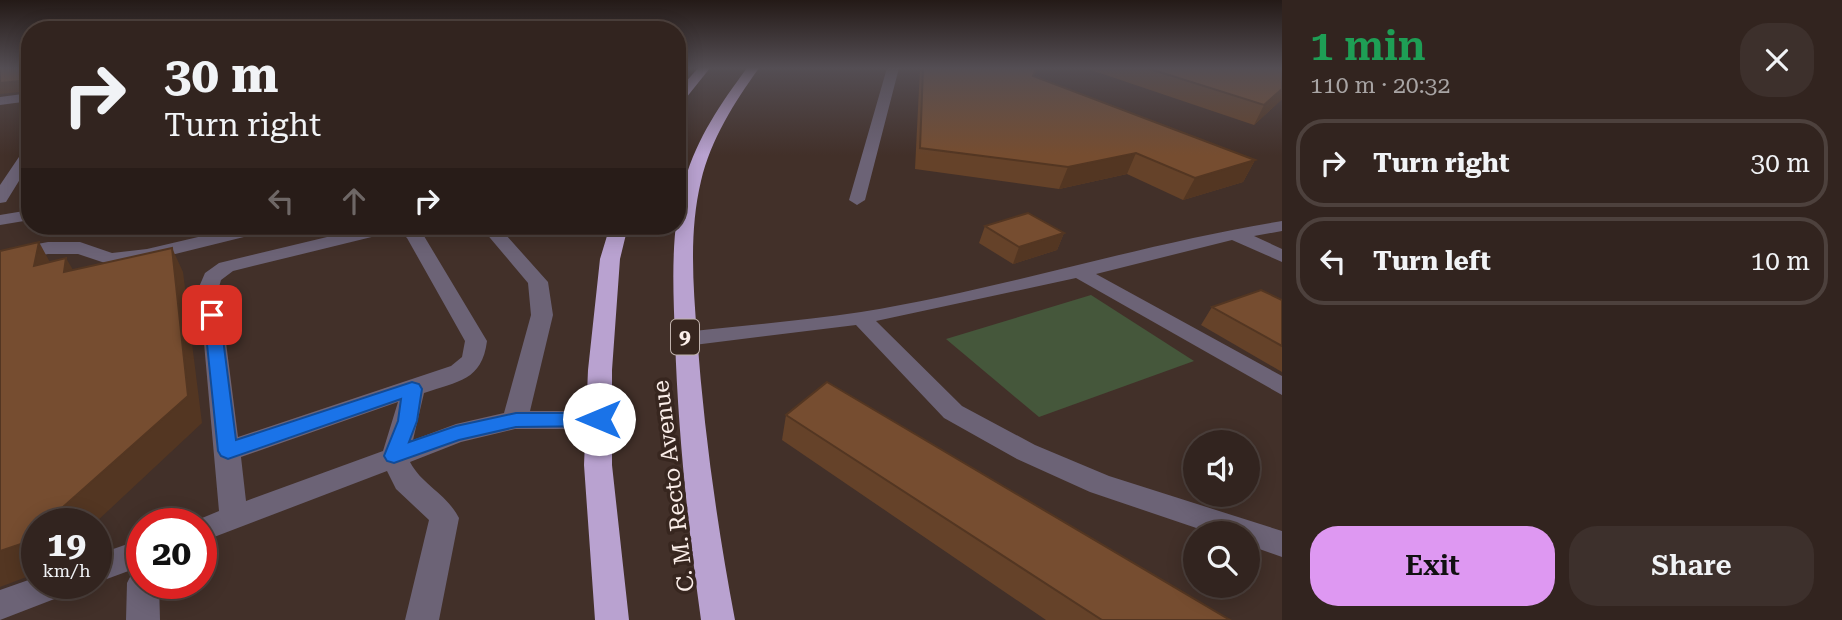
<!DOCTYPE html>
<meta charset="utf-8">
<style>
:root{--surface:#32241f;--page:#3d302c;--text:#f1f3f6;--muted:#a8a4a4;--line:#4d413d;--accent:#de98f2}
body{margin:0;font-family:"Roboto Serif",serif;background:var(--page);color:var(--text);height:100vh;display:flex;flex-direction:column;font-size:26px;white-space:nowrap}
*{box-sizing:border-box;margin:0}
p{font-size:23px;color:var(--muted)}
.icon{flex:none;width:38px;height:38px;fill:none;stroke:currentColor;stroke-width:2;stroke-linecap:round;stroke-linejoin:round}
.map{position:relative;flex:1;overflow:hidden}
.side{display:flex;flex-direction:column;background:var(--surface);width:560px}
.side>*{flex:none}
.top-card{position:absolute;left:21px;top:21px;width:665px;height:214px;border-radius:28px;box-shadow:0 4px 18px #0003,0 0 0 2px var(--line);background:#32241f;color:var(--text);overflow:hidden}
.controls{position:absolute;left:1183px;top:430px;display:grid;gap:14px}
.controls a{display:grid;place-items:center;width:77px;height:77px;border-radius:50%;background:var(--surface);box-shadow:0 4px 18px #0003,0 0 0 2px var(--line);font-size:35px}
.speed{position:absolute;left:21px;top:508px;display:flex;gap:14px;font-size:35px;font-weight:700;text-align:center}
.speed>*{display:grid;place-content:center;width:91px;height:91px;border-radius:50%;background:var(--surface);box-shadow:0 4px 18px #0003,0 0 0 2px var(--line);line-height:1}
.speed small{font-size:18px;font-weight:400}
.speed .limit{border:10px solid #d22;background:#fff;color:#111}
.pin{position:absolute;display:grid;place-items:center;width:60px;height:60px;color:#fff;margin:-30px;border-radius:14px;box-shadow:0 4px 10px #0006}
.me{position:absolute;width:77px;margin:-38px;rotate:270deg;stroke-linejoin:round;filter:drop-shadow(0 0 5px #0008)}
.turn{display:flex;align-items:center;gap:24px;height:147px;padding:0 28px;font-size:32px}
.turn .icon{width:91px;height:91px;stroke-width:2.5}
.turn b{display:block;font-size:49px;line-height:60px}
.lanes{display:flex;align-items:center;height:66px;padding:0 28px;background:#0003;justify-content:center;gap:35px;direction:ltr}
.lanes .off{opacity:.35}
.round{display:grid;place-items:center;flex:none;width:74px;height:74px;border-radius:28px;background:var(--page)}
.overview{display:flex;align-items:center;justify-content:space-between;height:119px;padding:0 28px}
h1{font-size:42px;font-weight:600;line-height:52px;color:#1e9e55}
.primary-button{display:flex;gap:14px;margin-top:auto;padding:14px 28px}
.primary-button a{flex:1;height:80px;border-radius:28px;background:var(--accent);color:#111;font-size:28px;font-weight:600;line-height:80px;text-align:center}
.primary-button a+a{background:var(--page);color:var(--text)}
ul{padding:0;list-style:none}
li{display:flex;align-items:center;gap:21px;height:88px;margin:0 14px 10px;padding:0 14px;border:4px solid var(--line);border-radius:28px}
li div{flex:1}
li b{display:block;font-size:26px}
li em{font-style:normal}
main{display:flex;flex:1;min-height:0}
.map>svg:first-child{display:block}
.green{fill:#45573b}
.lines{fill:none;stroke-linecap:round;stroke-linejoin:round}
.minor{fill:#6c6376;fill-rule:evenodd}
.highway{fill:#b9a2d0;fill-rule:evenodd}
.wall{fill:#654229}
.shaded-wall{fill:#533622}
.building{fill:#764d30;stroke:#533622;stroke-width:2}
.route{fill:#1a73e8;stroke:#114b97;stroke-width:2}
.labels{text-anchor:middle;stroke-width:7;stroke-linejoin:round;paint-order:stroke}
.shield{fill:#37261f;stroke:#c0b2ac;stroke-width:2}
.shield-label{font-size:21px;font-weight:bold;fill:#fbeee9}
.street-label{font-size:23px;fill:#fbeee9;stroke:#37261f}
</style>
<main>
<div class="map">
<svg width="1282" height="620" viewBox="0 0 1282 620">
<rect width="100%" height="100%" fill="#423029"/>
<path class="green" d="M1091,295L1194,361L1039,417L946,339Z"/>
<g class="lines">
<path class="minor" d="M887,68H899L865,200L857,205L849,200Z
M30,93V101L0,105V97Z
M30,147V163L6,202L0,203V185L25,148Z
M30,210V220L0,225V215Z
M1282,221V231L1254,236L1282,249V262L1232,240L1096,274L1282,376V395L1076,278L876,321L962,406L1035,445L1109,476L1282,531V557L1248,545V534H1214L1090,492L1017,459L944,418L856,325L686,346L678,344L675,339L678,334L686,332C744,325 803,321 861,312C1003,289 1140,244 1282,221Z
M245,226H275L272,230L147,261L111,265L78,254H48L0,263V251L48,242H80L112,253L147,249Z
M373,226H416L421,231L487,341C482,381 458,381 424,393L413,440L456,424L504,413L531,315L528,283L480,226H498L548,282L553,315L530,411H599L608,414L612,420L608,426L599,429H515L461,442L410,462C422,485 446,493 459,518L439,620H405L429,520L396,489L387,471L201,542V523H190L219,511L199,287L205,273L219,263ZM388,233H402L407,238L465,341L462,357L451,366L238,437L219,287L221,280L233,271ZM398,402L383,451L246,501L241,457Z
M142,539V566L96,583V555Z
M142,569V583H159L160,620H126L127,583L132,573Z
M37,577V583H75L70,593L0,620V590Z"/>
<path class="highway" d="M698,68H710L682,103L677,104V92Z
M747,68H759C734,103 711,139 701,181C689,231 693,284 697,335C704,431 717,525 735,620H701C688,526 678,433 675,338C673,285 670,230 685,180C697,138 721,103 747,68Z
M610,226H628L620,259L612,370V465L629,620H595L584,465L588,370L600,259Z"/>
</g>
<path class="wall" d="M920,68H1036L1034,76L1255,160L1243,182L1183,200L1127,174L1059,189L915,169Z
M1085,68H1282V99L1254,125Z
M985,226L1064,233L1057,250L1013,264L979,243Z
M1282,300V372L1201,325L1212,307Z
M786,415L1230,620H1046L782,440Z"/>
<path class="shaded-wall" d="M30,80V91L0,94V83Z
M1282,89V99L1254,125L1264,105Z
M1136,153L1127,174L1059,189L1068,167Z
M1255,160L1243,182L1183,200L1195,178Z
M30,186V201L22,187Z
M1064,233L1057,250L1013,264L1019,247Z
M39,242L52,266H34Z
M172,248L183,272L202,423L95,523H45Z
M66,258L80,282L64,272Z
M37,530V573L0,587V551Z"/>
<path class="building" d="M0,68H30V80L0,83Z
M923,68H1036L1033,76L1255,160L1195,178L1136,153L1068,167L920,148Z
M1147,68H1282V89L1264,105Z
M30,165V186L22,187Z
M1028,213L1064,233L1019,247L985,226Z
M39,242L34,266L66,258L64,272L172,248L188,396L45,523H37V530L21,544L0,551V251Z
M1261,290L1282,300V346L1212,307Z
M827,382L1230,620H1102L786,415Z"/>
<linearGradient id="sky" x2="0" y2="1"><stop stop-color="#241a17"/><stop offset="0.44" stop-color="#544e54"/><stop offset="1" stop-color="#544e54" stop-opacity="0"/></linearGradient>
<rect width="1282" height="155" fill="url(#sky)"/>
<path class="route" d="M212,310L220,315L236,440L412,382L419,384L422,389L417,421L409,442L456,426L516,413H599L606,415L608,419L606,424L599,426L516,427L459,440L394,463L387,461L384,456L398,421L401,399L228,459L221,456L218,451L204,315Z"/>
<g class="labels">
<rect class="shield" x="671" y="319.5" width="28" height="35" rx="5"/>
<g class="shield-label">
<text x="685" y="344">9</text>
</g>
<g class="street-label">
<text transform="translate(673 486) rotate(-97)" y="8">C. M. Recto Avenue</text>
</g>
</g>
</svg>
<div class="controls">
<a><svg class="icon" aria-label="sound" viewBox="0 0 24 24"><path d="M4 9h4l5-4v14l-5-4H4zM17 9q2 3 0 6"/></svg></a>
<a><svg class="icon" aria-label="search" viewBox="0 0 24 24"><circle cx="10" cy="10" r="6"/><path d="M15 15l6 6"/></svg></a>
</div>
<div class="speed"><div>19<small>km/h</small></div><div class="limit">20</div></div>
<div class="pin" style="left:212px;top:315px;background:#d93025"><svg class="icon" aria-label="arrive" viewBox="0 0 24 24"><path d="M6 21V4h12l-3 4 3 4H6"/></svg></div>
<svg class="me" style="left:599px;top:419px" viewBox="-20 -20 40 40"><circle r="19" fill="#fff"/><path d="M0-13L10 11 0 6-10 11z" fill="#1a73e8"/></svg>
<div class="top-card">
<div class="turn"><svg class="icon" aria-label="right" viewBox="0 0 24 24"><path d="M7 20v-9h11M14 6l5 5-5 5"/></svg><div><b>30 m</b>Turn right</div></div>
<div class="lanes"><svg class="icon off" aria-label="left" viewBox="0 0 24 24"><path d="M17 20v-9H6M10 6l-5 5 5 5"/></svg><svg class="icon off" aria-label="ahead" viewBox="0 0 24 24"><path d="M12 20V5M6 11l6-6 6 6"/></svg><svg class="icon" aria-label="right" viewBox="0 0 24 24"><path d="M7 20v-9h11M14 6l5 5-5 5"/></svg></div>
</div>
</div>
<section class="side">
<div class="overview"><div><h1>1 min</h1><p>110 m · 20:32</p></div><a class="round"><svg class="icon" aria-label="close" viewBox="0 0 24 24"><path d="M6 6l12 12M18 6L6 18"/></svg></a></div>
<ul>
<li><svg class="icon" aria-label="right" viewBox="0 0 24 24"><path d="M7 20v-9h11M14 6l5 5-5 5"/></svg><div><b>Turn right</b></div><em>30 m</em></li>
<li><svg class="icon" aria-label="left" viewBox="0 0 24 24"><path d="M17 20v-9H6M10 6l-5 5 5 5"/></svg><div><b>Turn left</b></div><em>10 m</em></li>
</ul>
<div class="primary-button"><a>Exit</a><a>Share</a></div>
</section>
</main>
